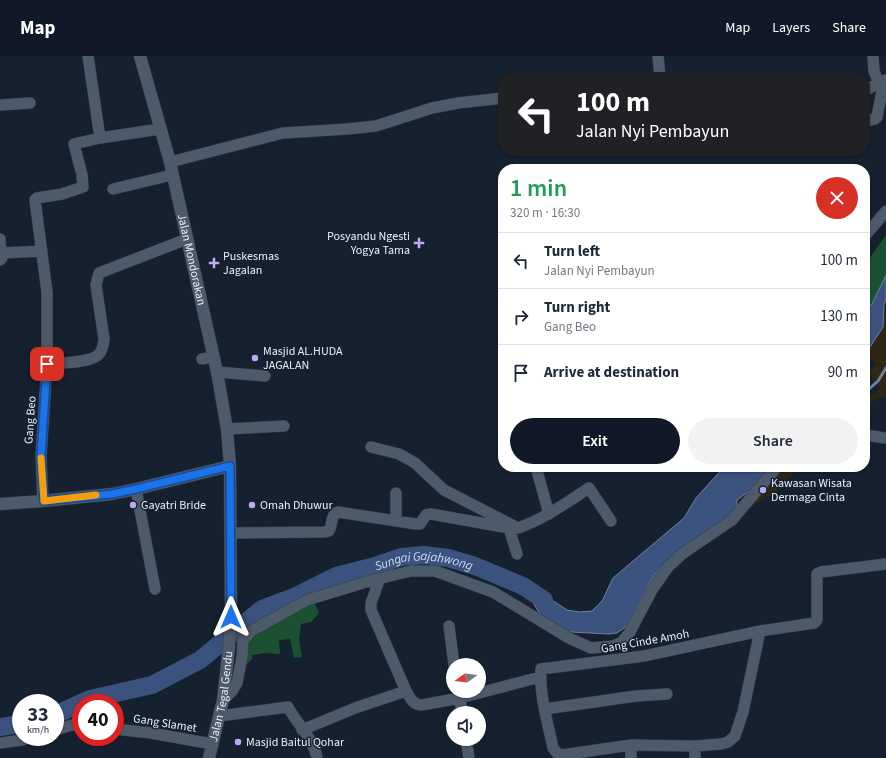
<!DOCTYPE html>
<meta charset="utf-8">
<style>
:root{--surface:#fff;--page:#f2f2f3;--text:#1f2937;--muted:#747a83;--line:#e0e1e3;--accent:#111827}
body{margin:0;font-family:"Source Sans 3",sans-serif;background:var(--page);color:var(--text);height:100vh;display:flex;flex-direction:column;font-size:15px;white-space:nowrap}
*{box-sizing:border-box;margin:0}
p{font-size:13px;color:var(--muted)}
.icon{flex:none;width:22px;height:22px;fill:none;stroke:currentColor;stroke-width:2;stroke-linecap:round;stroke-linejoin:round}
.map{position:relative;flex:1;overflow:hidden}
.details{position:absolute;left:498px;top:108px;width:372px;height:308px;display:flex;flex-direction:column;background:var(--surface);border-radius:16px;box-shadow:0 1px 3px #0004}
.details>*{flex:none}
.top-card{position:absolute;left:498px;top:16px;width:372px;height:84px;border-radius:16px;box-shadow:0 1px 3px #0004;background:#202124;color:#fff;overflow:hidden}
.needle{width:26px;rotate:255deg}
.fabs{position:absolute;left:446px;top:602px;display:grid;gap:8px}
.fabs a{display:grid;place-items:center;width:40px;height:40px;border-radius:50%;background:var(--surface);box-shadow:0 1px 3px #0004;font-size:20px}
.speed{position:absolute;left:12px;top:638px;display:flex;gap:8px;font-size:20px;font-weight:700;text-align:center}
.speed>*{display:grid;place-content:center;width:52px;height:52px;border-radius:50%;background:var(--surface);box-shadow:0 1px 3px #0004;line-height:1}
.speed small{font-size:10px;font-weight:400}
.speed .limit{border:6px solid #d22;background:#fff;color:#111}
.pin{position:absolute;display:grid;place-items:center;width:34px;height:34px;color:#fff;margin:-17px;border-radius:8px;box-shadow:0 2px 6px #0006}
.me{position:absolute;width:44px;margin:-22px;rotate:0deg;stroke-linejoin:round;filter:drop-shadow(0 0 3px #0008)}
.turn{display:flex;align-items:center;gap:14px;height:84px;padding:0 12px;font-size:18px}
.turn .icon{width:52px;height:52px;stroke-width:2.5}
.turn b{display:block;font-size:28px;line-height:34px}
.round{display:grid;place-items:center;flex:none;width:42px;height:42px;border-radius:21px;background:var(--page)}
.overview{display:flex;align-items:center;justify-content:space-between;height:68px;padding:0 12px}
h1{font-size:24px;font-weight:600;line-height:30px;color:#1e9e55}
.cta{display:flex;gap:8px;margin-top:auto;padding:8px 12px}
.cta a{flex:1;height:46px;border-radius:24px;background:var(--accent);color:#fff;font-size:16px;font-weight:600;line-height:46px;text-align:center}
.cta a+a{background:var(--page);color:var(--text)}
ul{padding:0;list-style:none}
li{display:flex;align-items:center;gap:12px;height:56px;padding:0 12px;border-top:1px solid var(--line)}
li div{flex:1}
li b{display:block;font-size:15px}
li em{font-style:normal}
header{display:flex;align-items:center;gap:24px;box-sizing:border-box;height:56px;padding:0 20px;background:var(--accent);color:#fff}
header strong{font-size:19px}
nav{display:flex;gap:22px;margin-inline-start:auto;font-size:14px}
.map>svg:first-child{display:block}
.commercial{fill:#2e2716}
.green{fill:#1a5133}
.water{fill:#3b527e;stroke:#6f81a3}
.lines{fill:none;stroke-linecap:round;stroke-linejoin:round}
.stream{stroke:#6f81a3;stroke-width:3}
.river{stroke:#3b527e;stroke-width:18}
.minor-casing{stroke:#353d48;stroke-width:12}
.tertiary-casing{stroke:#353d48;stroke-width:13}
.secondary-casing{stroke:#353d48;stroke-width:13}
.minor{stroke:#4d5a6a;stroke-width:11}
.tertiary{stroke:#4d5a6a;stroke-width:12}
.secondary{stroke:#4d5a6a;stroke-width:12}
.route-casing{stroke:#114b97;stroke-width:10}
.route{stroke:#1a73e8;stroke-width:7}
.slow{stroke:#f59e0b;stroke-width:7}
.poi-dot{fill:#bfa9f4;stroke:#16212f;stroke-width:1.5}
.labels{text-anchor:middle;stroke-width:3;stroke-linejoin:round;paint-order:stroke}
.poi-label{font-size:12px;fill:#e7eff8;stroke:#16212f;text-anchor:start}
.street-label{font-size:12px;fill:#e7eff8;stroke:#16212f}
.water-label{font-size:13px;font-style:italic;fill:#cadaf6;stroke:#16212f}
</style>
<header>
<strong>Map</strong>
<nav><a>Map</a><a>Layers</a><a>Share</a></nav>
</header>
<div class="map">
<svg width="886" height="702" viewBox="0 0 886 702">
<rect width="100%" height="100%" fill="#16212f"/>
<path class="commercial" d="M886,244V341L875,343L865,352V345L880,333L868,317L877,307L871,303L865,310V298L883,271L884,248Z
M775,411H800L772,438L748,452L736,455L737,444L756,430Z"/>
<path class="green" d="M886,179V219L872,248L865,255V209Z
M313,544L319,557L311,566L301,568L299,583L302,601L294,602L290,583L279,584L280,598L265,597L252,599V603L247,608L240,593L246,582Z"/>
<path class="water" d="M886,219V244L884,248L883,271L868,294L865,293V255L872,248Z
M724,411H775L756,430L737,444L736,455L663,509L655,518L648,529L627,570L617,577L608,578L571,576L554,571L543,563L523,530L555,546L567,554L579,556L592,555L602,545L613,522L684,462L696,442Z"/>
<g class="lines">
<path class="stream" d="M869,333L878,325L886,312"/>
<g class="river">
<path id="s1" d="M55,659L90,643L152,629L200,604L262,553L294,541L336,520L375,510L401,501L424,499L448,502L475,510L523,530L544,544"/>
<path d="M0,671L21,668"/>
</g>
<defs>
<path id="minor" d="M88,0L100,82
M658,0L660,21
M873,0L874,15L879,27
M865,33H868L885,24
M0,49L30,47
M865,65L875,63L877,61L883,30V25
M170,106L283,77L347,73L376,70L432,52L458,47L503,42
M113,133L172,119
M865,180L886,155
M0,183L1,197
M0,204L2,202L1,197L42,195
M202,303L214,301
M47,308C59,307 92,307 99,298C103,294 103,289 104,283L96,229L99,217L187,183
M217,316L265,320
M227,373L284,370
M865,379L886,382
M371,391L399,398L415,407L444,434L518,472C544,463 566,447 589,432L611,465
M536,411L549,458
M136,433L155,533
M43,445L41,400L47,308V236L35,144L37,142L62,138L83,131L82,119L74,88L100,82L160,73
M396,465V437
M509,472L517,498
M230,477L324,476L329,475C333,469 330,458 338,456L416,468H420L426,459L431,458L509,472H518
M380,522L371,547V554L406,635C410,642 413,649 422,649L460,642L540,621
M449,570L454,609
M760,575L743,656L735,680L728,686L721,688L695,690L631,689L562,699L557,697L553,692C548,667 539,639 541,613L644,600L760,575L814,567L817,564V518L821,516L886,508
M459,636L462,657
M223,644L232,635L237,627L242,601L243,585L251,575L307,544L373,524L411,515H435L493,536L569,582L591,592L613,590L622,586L630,576L652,534L668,511L682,498L732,464L777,411
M545,653L636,640L667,638
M219,660L288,651C297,668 314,683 317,702
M115,673L151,677L212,688
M55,674L72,669L81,670
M302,674L355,652L406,635
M466,683L469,702
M0,687L22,684L33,681
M631,689V702
M695,702V690"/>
<g id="tertiary">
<path id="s2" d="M140,0L170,106L217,316L227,373L230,410L231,561"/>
<path d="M0,448L43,445L112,438L136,433L230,410"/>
<path id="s3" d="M209,702L223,644L229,591"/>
</g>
<path id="secondary" d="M229,591L231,561"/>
</defs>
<use href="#minor" class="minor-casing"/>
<use href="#tertiary" class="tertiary-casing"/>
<use href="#secondary" class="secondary-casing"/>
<use href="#minor" class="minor"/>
<use href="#tertiary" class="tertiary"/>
<use href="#secondary" class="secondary"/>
</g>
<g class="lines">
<defs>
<path id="route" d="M47,308L41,400L44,445L112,438L136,433L230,410L231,561"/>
</defs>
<use href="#route" class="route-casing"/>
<use href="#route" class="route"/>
<path class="slow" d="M41,402L44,445L96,439"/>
</g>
<g class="poi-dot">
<path d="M417 181h4v4h4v4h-4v4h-4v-4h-4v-4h4z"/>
<path d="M212 201h4v4h4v4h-4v4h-4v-4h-4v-4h4z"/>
<circle cx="255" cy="302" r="4"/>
<circle cx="763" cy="434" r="4"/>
<circle cx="133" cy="449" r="4"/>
<circle cx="252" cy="449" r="4"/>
<circle cx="238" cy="686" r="4"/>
</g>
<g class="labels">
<g class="poi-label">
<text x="410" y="184" text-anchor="end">Posyandu Ngesti<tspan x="410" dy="14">Yogya Tama</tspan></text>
<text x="223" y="204">Puskesmas<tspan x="223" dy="14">Jagalan</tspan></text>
<text x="263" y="299">Masjid AL.HUDA<tspan x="263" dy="14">JAGALAN</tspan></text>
<text x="771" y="431">Kawasan Wisata<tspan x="771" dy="14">Dermaga Cinta</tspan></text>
<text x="141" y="453">Gayatri Bride</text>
<text x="260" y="453">Omah Dhuwur</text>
<text x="246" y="690">Masjid Baitul Qohar</text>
</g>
<g class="street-label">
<text dy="4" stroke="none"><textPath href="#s2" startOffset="210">Jalan Mondorakan</textPath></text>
<text transform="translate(30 364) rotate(-86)" y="4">Gang Beo</text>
<text transform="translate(645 585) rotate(-10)" y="4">Gang Cinde Amoh</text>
<text dy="4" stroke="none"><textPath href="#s3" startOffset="63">Jalan Tegal Gendu</textPath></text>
<text transform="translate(165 667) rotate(9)" y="4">Gang Slamet</text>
</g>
<g class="water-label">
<text dy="5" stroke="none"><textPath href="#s1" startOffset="408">Sungai Gajahwong</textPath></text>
</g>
</g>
</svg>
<div class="fabs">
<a><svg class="needle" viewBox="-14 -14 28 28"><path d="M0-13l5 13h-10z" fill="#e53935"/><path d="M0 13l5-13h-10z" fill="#747a83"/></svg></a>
<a><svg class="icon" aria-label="sound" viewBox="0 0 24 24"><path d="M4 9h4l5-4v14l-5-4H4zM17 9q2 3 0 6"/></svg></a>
</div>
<div class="speed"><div>33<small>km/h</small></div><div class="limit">40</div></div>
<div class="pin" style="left:47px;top:308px;background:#d93025"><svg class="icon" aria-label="arrive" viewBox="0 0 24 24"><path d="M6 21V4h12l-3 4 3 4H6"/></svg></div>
<svg class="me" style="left:231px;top:561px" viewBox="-20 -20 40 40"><path d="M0-17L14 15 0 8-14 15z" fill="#1a73e8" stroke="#fff" stroke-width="4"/></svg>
<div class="top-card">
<div class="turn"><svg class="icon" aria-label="left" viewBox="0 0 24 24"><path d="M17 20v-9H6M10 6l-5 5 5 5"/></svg><div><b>100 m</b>Jalan Nyi Pembayun</div></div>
</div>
<section class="details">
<div class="overview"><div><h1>1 min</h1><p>320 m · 16:30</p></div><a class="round" style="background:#d93025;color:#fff"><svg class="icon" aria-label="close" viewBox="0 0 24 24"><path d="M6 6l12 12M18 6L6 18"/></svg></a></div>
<ul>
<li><svg class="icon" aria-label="left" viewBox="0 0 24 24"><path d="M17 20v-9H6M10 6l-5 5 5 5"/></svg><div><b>Turn left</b><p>Jalan Nyi Pembayun</p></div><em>100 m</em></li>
<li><svg class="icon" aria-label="right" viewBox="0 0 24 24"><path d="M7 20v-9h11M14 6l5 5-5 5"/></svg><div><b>Turn right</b><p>Gang Beo</p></div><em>130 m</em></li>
<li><svg class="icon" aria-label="arrive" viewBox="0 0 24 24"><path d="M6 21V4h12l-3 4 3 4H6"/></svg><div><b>Arrive at destination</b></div><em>90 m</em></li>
</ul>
<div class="cta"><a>Exit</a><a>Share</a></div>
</section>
</div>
